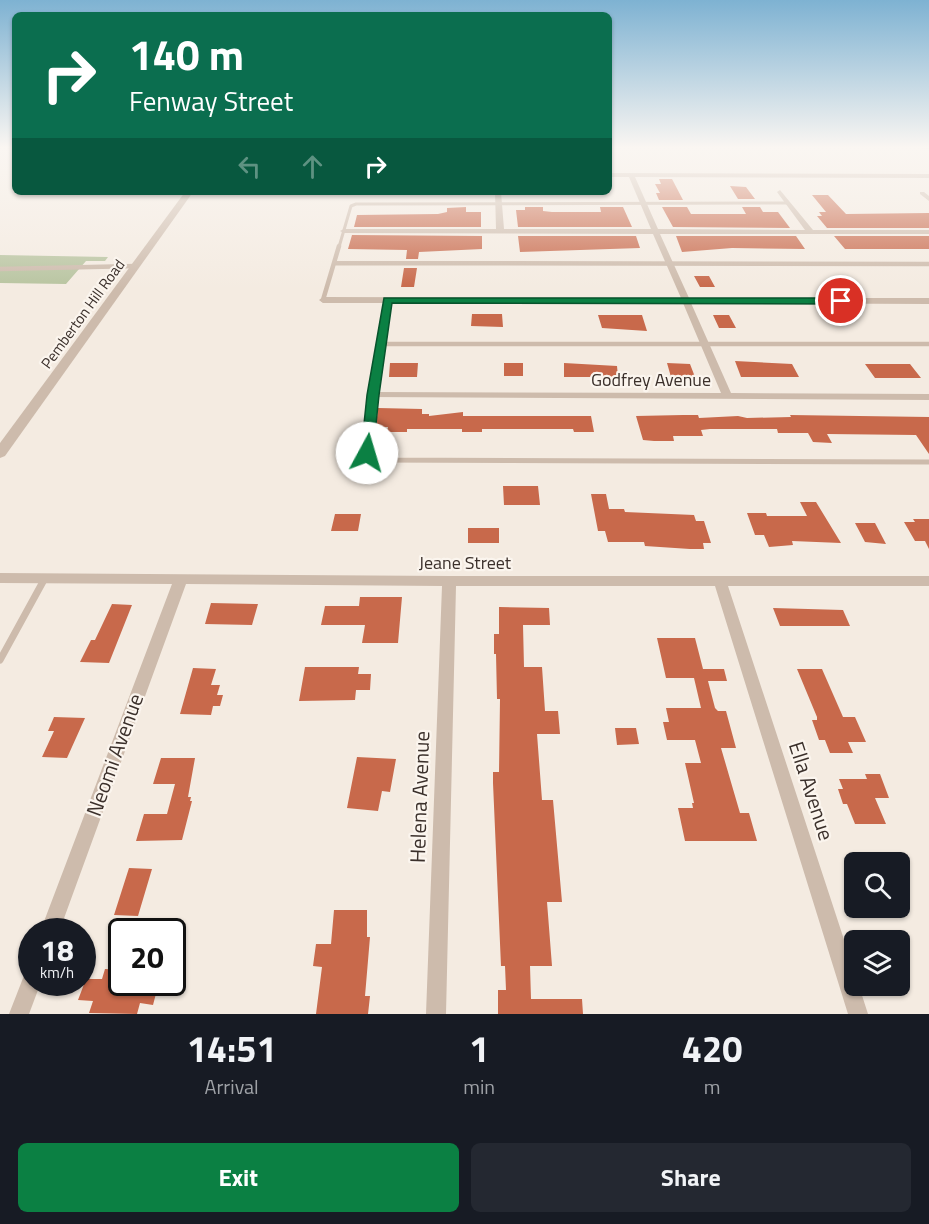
<!DOCTYPE html>
<style>
:root{--surface:#171b24;--page:#242831;--text:#f1f3f6;--muted:#9ea1a6;--accent:#0b8043}
body{margin:0;font-family:"Titillium Web",sans-serif;background:var(--page);color:var(--text);height:100vh;display:flex;flex-direction:column;font-size:22px;white-space:nowrap}
*{box-sizing:border-box;margin:0}
p{font-size:20px;color:var(--muted)}
.icon{flex:none;width:33px;height:33px;fill:none;stroke:currentColor;stroke-width:2;stroke-linecap:round;stroke-linejoin:round}
.map{position:relative;height:1014px;overflow:hidden}
.details{display:flex;flex-direction:column;background:var(--surface);flex:1}
.details>*{flex:none}
.top-card{position:absolute;left:12px;top:12px;width:600px;height:183px;border-radius:9px;box-shadow:0 2px 4px #0004;background:#0b6e4f;color:#fff;overflow:hidden}
.fabs{position:absolute;left:844px;top:852px;display:grid;gap:12px}
.fabs a{display:grid;place-items:center;width:66px;height:66px;border-radius:9px;background:var(--surface);box-shadow:0 2px 4px #0004;font-size:30px}
.speed{position:absolute;left:18px;top:918px;display:flex;gap:12px;font-size:30px;font-weight:700;text-align:center}
.speed>*{display:grid;place-content:center;width:78px;height:78px;border-radius:50%;background:var(--surface);box-shadow:0 2px 4px #0004;line-height:1}
.speed small{font-size:15px;font-weight:400}
.speed .limit{border:3px solid #111;border-radius:9px;background:#fff;color:#111}
.pin{position:absolute;display:grid;place-items:center;width:51px;height:51px;color:#fff;margin:-26px;border:3px solid #fff;border-radius:50%;box-shadow:0 2px 6px #0007}
.me{position:absolute;width:66px;margin:-33px;rotate:6deg;stroke-linejoin:round;filter:drop-shadow(0 0 4px #0008)}
.turn{display:flex;align-items:center;gap:21px;height:126px;padding:0 18px;font-size:27px}
.turn .icon{width:78px;height:78px;stroke-width:2.5}
.turn b{display:block;font-size:42px;line-height:51px}
.lanes{display:flex;align-items:center;height:57px;padding:0 18px;background:#0003;justify-content:center;gap:30px;direction:ltr}
.lanes .off{opacity:.35}
.eta{display:flex;justify-content:space-evenly;align-items:center;height:102px;text-align:center}
.eta b{font-size:36px;font-weight:700;line-height:42px}
.action{display:flex;gap:12px;margin-top:auto;padding:12px 18px}
.action a{flex:1;height:69px;border-radius:9px;background:var(--accent);color:#fff;font-size:24px;font-weight:700;line-height:69px;text-align:center}
.action a+a{background:var(--page);color:var(--text)}
.map>svg:first-child{display:block}
.green{fill:#b8c4a0}
.building{fill:#c8694b}
.lines{fill:none;stroke-linecap:round;stroke-linejoin:round}
.service-far3{stroke:#cdbbac;stroke-width:3}
.service-far2{stroke:#cdbbac;stroke-width:4.5}
.service-far1{stroke:#cdbbac;stroke-width:5}
.service{stroke:#cdbbac;stroke-width:7}
.minor{fill:#cdbbac;fill-rule:evenodd}
.tertiary{fill:#cdbbac;fill-rule:evenodd}
.secondary{fill:#a18a7d;fill-rule:evenodd}
.route{fill:#0b8043;stroke:#07532c;stroke-width:1.5}
.labels{text-anchor:middle;stroke-width:4.5;stroke-linejoin:round;paint-order:stroke}
.far-street-label{font-size:15px;fill:#3b302b;stroke:#fbf5ee}
.street-label{font-size:18px;fill:#3b302b;stroke:#fbf5ee}
.near-street-label{font-size:21px;fill:#3b302b;stroke:#fbf5ee}
</style>
<div class="map">
<svg width="929" height="1014" viewBox="0 0 929 1014">
<rect width="100%" height="100%" fill="#f4ebe1"/>
<path class="green" d="M0,255L108,257L105,261H86L66,284L0,283Z"/>
<path class="building" d="M659,179H672L683,200H659L656,193H660L655,184H661Z
M730,186L746,187L755,199H738Z
M812,195H828L846,214L929,213V228H827L817,216H822L819,212H826Z
M466,207V212H481V227H354L357,215L438,214L447,212V208Z
M525,207H543V211L552,212H601L600,207H623L632,227H518L516,210H525Z
M662,207H687L691,214H746L742,207H760L763,212H778L790,228L673,227Z
M352,235L482,236V249L419,252L418,259H406L407,250L348,249Z
M518,236H636L640,248L520,252Z
M676,236H796L805,249L732,248L682,252Z
M834,236H929V249H845Z
M404,268H417L414,287H401Z
M694,276H709L715,287H700Z
M472,314H502L503,327L471,326Z
M598,315H642L647,331L602,328Z
M713,315H729L736,328H719Z
M735,361L792,364L799,377H741Z
M390,363H418L417,377H389Z
M504,363H523V376H504Z
M564,363L617,366L618,377H564Z
M667,363L690,364L695,377H671Z
M865,364H910L921,378H875Z
M378,408L422,409V414H429V416L463,412V416H591L594,432H574L573,429H482V432H462V429H407V432H387L388,427H376Z
M683,415H698L699,418L738,416L747,418L791,417L790,415L929,417V454L916,435L827,434L832,443L813,442L808,433H778L777,429H710L701,430L703,436H673L674,441H654L643,440L636,416Z
M503,486H538L540,505H504Z
M591,494H606L609,509H624L625,512L694,515L696,521H704L711,543H703L704,549H690L645,546L644,542H608L605,531H598Z
M800,502H816L841,543L792,541L793,545L769,547L764,535H755L747,513H766L767,516H807Z
M335,514H361L358,531H331Z
M913,519H929V549L925,541H915L904,522H915Z
M855,523H875L886,544L865,542Z
M468,528H499V543H468Z
M360,597H402L398,643H362L365,625H321L325,606H359Z
M211,603L258,604L252,625L205,624Z
M112,604L132,605L109,663L80,662L91,640H95Z
M499,607L549,608L550,625H523L524,667H542L545,711H558L560,734H537L542,800H553L562,902H547L552,966H530L531,999H582L583,1014H498V990H506L505,966H501L493,783V772H499L500,699H497L496,654H494V634H499Z
M773,608L843,610L850,626H780Z
M657,638H695L703,669H724L727,681H708L715,708L718,711H726L736,748H721L740,813H749L757,841H685L678,808H693L692,803H694L685,763H701L695,740H667L663,722H669L666,708H701L694,678H666Z
M305,667H359L358,674H371L370,690H356L355,700L299,701Z
M193,668L216,669L211,685H220L217,695H223L220,706H213L211,715L180,714Z
M797,669H822L843,717H855L866,742H848L853,753H830L825,740H819L812,720H817V717Z
M54,717L85,718L67,758L42,757L54,731H48Z
M615,728H636L639,744L617,745Z
M357,757L396,759L390,792L382,791L378,811L347,808Z
M161,758H195L188,797H191L190,801H192L182,840L136,841L144,814H167L175,784H153Z
M865,774H880L889,798H875L886,824H855L847,804H843L838,789H843L839,779H867Z
M129,868L152,869L138,916L114,915Z
M334,910H367V937H370L365,996H370L368,1014H316L322,967L313,966L316,944H331Z
M105,969L122,970V982H159L153,1005L140,1003L137,1014L89,1013L93,1001L78,1000L86,979H102Z"/>
<g class="lines">
<path class="service-far3" d="M339,247L351,206L356,204L788,203"/>
<path class="service-far2" d="M334,263L929,264
M0,269L136,266
M323,300L339,246
M380,344H929
M376,374L387,300"/>
<path class="service-far1" d="M376,373L367,453L372,460L929,462"/>
<path class="service" d="M0,660L45,578"/>
<path class="minor" d="M609,173L929,174V178L635,177L658,229L805,230L777,192L780,190L813,230H929V234H660L689,298H929V304L691,303L731,393L929,394V400L369,397L368,395L373,392L721,393L683,303H323L319,300L323,297L681,298L653,234L344,233L340,231L344,229H496L495,192H501L504,229H651L629,177H609Z
M920,192H924L929,196V201L920,194Z
M0,573L449,576H929V586H728L855,973V986H859L868,1014H848L715,586H456L446,1014H426L442,586L186,584L59,932H40L172,584L0,583Z
M32,970V982H41L29,1014H9L25,973Z"/>
<path class="tertiary" d="M185,192H193L5,456L0,458V443Z"/>
<path class="secondary" d="M923,147H929V149H924Z"/>
</g>
<linearGradient id="sky" x2="0" y2="1"><stop stop-color="#7eb2d2"/><stop offset="0.51" stop-color="#faf6f2"/><stop offset="1" stop-color="#faf6f2" stop-opacity="0"/></linearGradient>
<rect width="929" height="289" fill="url(#sky)"/>
<path class="route" d="M384,298H841L846,301L841,304L392,303L379,395L373,453L367,457L361,453L367,395Z"/>
<g class="labels">
<g class="far-street-label">
<text transform="translate(83 314) rotate(-54)" y="5">Pemberton Hill Road</text>
</g>
<g class="street-label">
<text x="651" y="386">Godfrey Avenue</text>
<text x="465" y="569">Jeane Street</text>
</g>
<g class="near-street-label">
<text transform="translate(115 755) rotate(-70)" y="7">Neomi Avenue</text>
<text transform="translate(811 791) rotate(72)" y="7">Ella Avenue</text>
<text transform="translate(420 797) rotate(-88)" y="7">Helena Avenue</text>
</g>
</g>
</svg>
<div class="fabs">
<a><svg class="icon" aria-label="search" viewBox="0 0 24 24"><circle cx="10" cy="10" r="6"/><path d="M15 15l6 6"/></svg></a>
<a><svg class="icon" aria-label="layers" viewBox="0 0 24 24"><path d="M12 4l9 5-9 5-9-5zM3 14l9 5 9-5"/></svg></a>
</div>
<div class="speed"><div>18<small>km/h</small></div><div class="limit">20</div></div>
<div class="pin" style="left:841px;top:301px;background:#d93025"><svg class="icon" aria-label="arrive" viewBox="0 0 24 24"><path d="M6 21V4h12l-3 4 3 4H6"/></svg></div>
<svg class="me" style="left:367px;top:453px" viewBox="-20 -20 40 40"><circle r="19" fill="#fff"/><path d="M0-13L10 11 0 6-10 11z" fill="#0b8043"/></svg>
<div class="top-card">
<div class="turn"><svg class="icon" aria-label="right" viewBox="0 0 24 24"><path d="M7 20v-9h11M14 6l5 5-5 5"/></svg><div><b>140 m</b>Fenway Street</div></div>
<div class="lanes"><svg class="icon off" aria-label="left" viewBox="0 0 24 24"><path d="M17 20v-9H6M10 6l-5 5 5 5"/></svg><svg class="icon off" aria-label="ahead" viewBox="0 0 24 24"><path d="M12 20V5M6 11l6-6 6 6"/></svg><svg class="icon" aria-label="right" viewBox="0 0 24 24"><path d="M7 20v-9h11M14 6l5 5-5 5"/></svg></div>
</div>
</div>
<section class="details">
<div class="eta">
<div><b>14:51</b><p>Arrival</p></div>
<div><b>1</b><p>min</p></div>
<div><b>420</b><p>m</p></div>
</div>
<div class="action"><a>Exit</a><a>Share</a></div>
</section>
